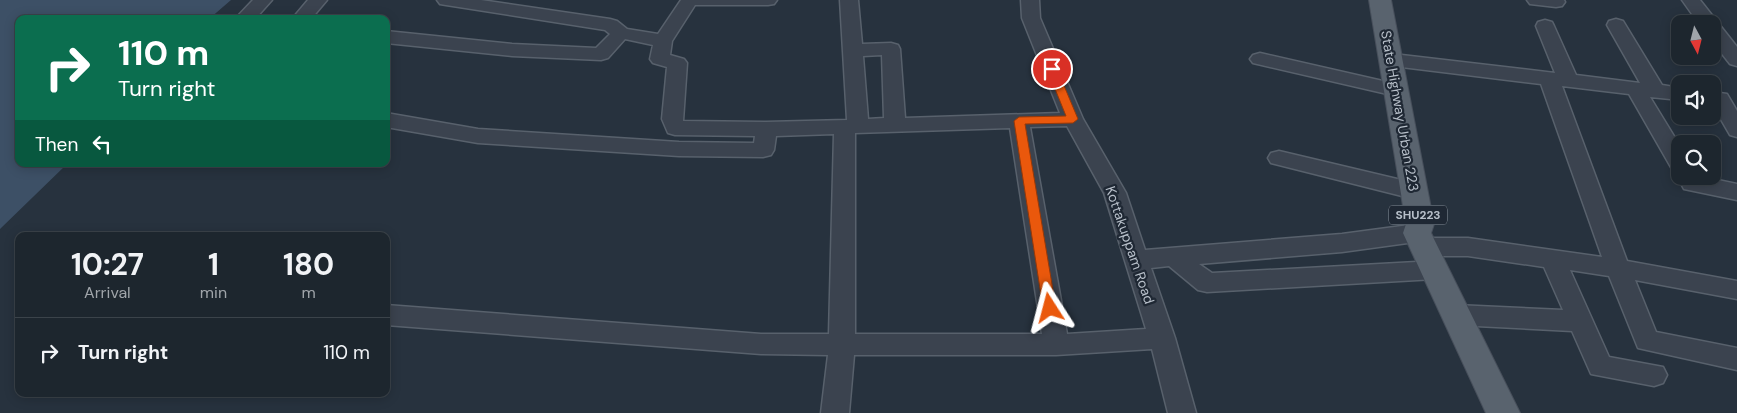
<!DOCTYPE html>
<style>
:root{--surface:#1d262e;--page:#2a323a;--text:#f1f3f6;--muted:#a0a5aa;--line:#3b434a}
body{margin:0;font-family:"DM Sans",sans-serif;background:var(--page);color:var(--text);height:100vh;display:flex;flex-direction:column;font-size:19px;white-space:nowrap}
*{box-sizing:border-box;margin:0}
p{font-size:16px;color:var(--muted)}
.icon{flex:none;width:28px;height:28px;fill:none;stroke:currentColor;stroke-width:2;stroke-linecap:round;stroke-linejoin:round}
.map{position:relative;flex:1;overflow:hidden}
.sheet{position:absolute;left:15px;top:232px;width:375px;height:165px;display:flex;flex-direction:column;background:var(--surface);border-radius:10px;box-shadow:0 2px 12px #0003,0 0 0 1px var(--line)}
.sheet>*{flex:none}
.hud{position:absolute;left:15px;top:15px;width:375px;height:152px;border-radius:10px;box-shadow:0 2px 12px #0003,0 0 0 1px var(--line);background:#0b6e4f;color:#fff;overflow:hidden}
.needle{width:32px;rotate:173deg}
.buttons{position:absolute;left:1671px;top:15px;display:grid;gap:10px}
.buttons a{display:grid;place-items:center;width:50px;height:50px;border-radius:10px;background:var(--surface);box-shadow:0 2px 12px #0003,0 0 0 1px var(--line);font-size:25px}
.pin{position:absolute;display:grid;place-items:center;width:42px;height:42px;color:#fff;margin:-21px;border:2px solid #fff;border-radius:50%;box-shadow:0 1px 5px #0007}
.me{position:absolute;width:55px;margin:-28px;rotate:351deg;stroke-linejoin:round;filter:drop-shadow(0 0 4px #0008)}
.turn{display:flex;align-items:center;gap:18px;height:105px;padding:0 20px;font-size:22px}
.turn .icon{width:65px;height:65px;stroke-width:2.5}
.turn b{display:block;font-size:35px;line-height:42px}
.then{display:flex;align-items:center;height:48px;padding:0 20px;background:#0003;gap:10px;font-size:19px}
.eta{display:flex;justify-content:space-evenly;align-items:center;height:85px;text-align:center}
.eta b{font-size:30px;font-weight:700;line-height:35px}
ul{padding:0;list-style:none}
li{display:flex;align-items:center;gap:15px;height:70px;padding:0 20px;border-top:1px solid var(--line)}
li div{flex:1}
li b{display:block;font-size:19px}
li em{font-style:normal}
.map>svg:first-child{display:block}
.water{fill:#3d5066}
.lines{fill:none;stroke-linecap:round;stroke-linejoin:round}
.minor-casing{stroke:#58616c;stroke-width:3}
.major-casing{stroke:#474f5b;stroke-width:2}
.minor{fill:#3b434f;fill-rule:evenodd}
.major{fill:#59636e;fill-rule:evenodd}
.route{fill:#ea580c;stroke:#983908}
.labels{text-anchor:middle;stroke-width:4.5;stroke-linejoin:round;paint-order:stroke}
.shield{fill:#1f2834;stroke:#89929c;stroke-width:1}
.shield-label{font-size:12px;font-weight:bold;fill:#b7bfc9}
.street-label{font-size:14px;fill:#b7bfc9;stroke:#1f2834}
</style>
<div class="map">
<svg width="1737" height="413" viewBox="0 0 1737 413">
<rect width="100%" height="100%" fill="#27323e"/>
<path class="water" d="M0,0H231L209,19H19V164H67L0,229Z"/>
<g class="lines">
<defs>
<path id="minor" d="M253,0H272L255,19H235Z
M308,0H327L311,19H292Z
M437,0H481L610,19L617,21L627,29L658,34L681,0H777L774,4L768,5H695L672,41L670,55L684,59L687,63L683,121L766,122L847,120L840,0H858L862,44L891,43L898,45L900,49L905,118L1060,113L1022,18L1021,0H1039L1040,18L1083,119L1126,193L1145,250L1342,234L1417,224L1425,227L1429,233L1426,238H1468L1602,257L1541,84L1393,66L1386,64L1383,60L1386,56L1393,54L1555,73L1536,26L1538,22L1545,20L1552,22L1554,26L1576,75L1640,83L1607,25L1609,21L1616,19L1623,21L1662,85L1680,88V100L1650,97L1680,146V176H1699L1737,184V200L1684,189L1677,176L1680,171L1672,169L1629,94L1562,86L1627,261L1737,281V299L1635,280L1656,332L1737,348V370L1638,348L1609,276L1570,270L1609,357L1663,367L1667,375L1663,383L1654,386L1591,374L1572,331L1456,325L1447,322L1444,315L1447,308L1456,305L1563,310L1544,267L1468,256H1424L1416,253L1412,247L1415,242L1342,252L1199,264L1212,273L1435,261L1443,264L1447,270L1443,276L1435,279L1207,292L1198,290L1169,266L1151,268L1175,338L1196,413H1168L1152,349L1056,355H854L849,413H821L828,355L761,354L386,325V305L761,334H829L834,134L776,136L774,150L771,155L763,157L679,156L478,143L386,127V113L478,129L679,142L754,143L755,136L675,135L668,133L662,119L667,67L653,63L650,59L653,45L625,39L608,58L601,60L512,56L386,43V31L512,44L596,48L610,34L605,30L446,5L440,4ZM882,55L884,118L868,119L863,56ZM1067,126L1104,193L1146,329L1067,334L1030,127ZM1010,128L1042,334H855V133Z
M1527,0H1564L1565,2L1562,6L1556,7L1530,4Z
M1682,0H1700L1737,47V66L1730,64L1712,41V24H1699Z
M1260,53L1396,84L1403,86L1406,90L1403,94L1396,96L1253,63L1250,59L1253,55Z
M1720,93L1727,94L1737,111V137L1730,135L1712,104L1713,94Z
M1279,151L1414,183L1422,185L1425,191L1422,197L1414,199L1271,163L1268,158L1271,153Z"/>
<path id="major" d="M1369,0H1391L1434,224L1431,233L1520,413H1486L1403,233L1406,224Z"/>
</defs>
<use href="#minor" class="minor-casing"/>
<use href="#major" class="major-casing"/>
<use href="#minor" class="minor"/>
<use href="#major" class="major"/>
</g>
<path class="route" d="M1052,66L1057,69L1078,119L1073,123L1025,124L1056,308L1054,312H1045L1043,308L1014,121L1019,117L1066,116L1047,69Z"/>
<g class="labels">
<rect class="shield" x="1389" y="205.5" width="58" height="19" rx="4"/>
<g class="shield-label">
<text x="1418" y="219">SHU223</text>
</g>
<g class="street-label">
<text transform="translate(1400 111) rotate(80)" y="5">State Highway Urban 223</text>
<text transform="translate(1130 245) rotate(71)" y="5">Kottakuppam Road</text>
</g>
</g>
</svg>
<div class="buttons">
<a><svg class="needle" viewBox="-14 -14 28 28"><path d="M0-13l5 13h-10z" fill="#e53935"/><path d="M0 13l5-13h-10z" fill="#a0a5aa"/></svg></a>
<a><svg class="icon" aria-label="sound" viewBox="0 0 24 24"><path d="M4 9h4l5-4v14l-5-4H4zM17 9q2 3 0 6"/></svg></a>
<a><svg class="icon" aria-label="search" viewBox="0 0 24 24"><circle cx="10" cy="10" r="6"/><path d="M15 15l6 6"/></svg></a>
</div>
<div class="pin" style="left:1052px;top:69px;background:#d93025"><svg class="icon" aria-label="arrive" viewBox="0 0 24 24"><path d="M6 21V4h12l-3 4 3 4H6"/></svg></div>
<svg class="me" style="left:1050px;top:308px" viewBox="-20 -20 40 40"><path d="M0-17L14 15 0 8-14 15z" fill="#ea580c" stroke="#fff" stroke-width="4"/></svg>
<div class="hud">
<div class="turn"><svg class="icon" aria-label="right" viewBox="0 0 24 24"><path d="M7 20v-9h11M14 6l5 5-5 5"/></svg><div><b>110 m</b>Turn right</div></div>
<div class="then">Then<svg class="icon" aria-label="left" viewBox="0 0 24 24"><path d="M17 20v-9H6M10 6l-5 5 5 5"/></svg></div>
</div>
<section class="sheet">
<div class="eta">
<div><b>10:27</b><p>Arrival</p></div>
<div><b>1</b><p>min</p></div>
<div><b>180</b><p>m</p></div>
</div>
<ul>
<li><svg class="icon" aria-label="right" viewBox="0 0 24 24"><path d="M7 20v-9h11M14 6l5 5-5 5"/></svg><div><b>Turn right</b></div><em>110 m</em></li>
</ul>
</section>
</div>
